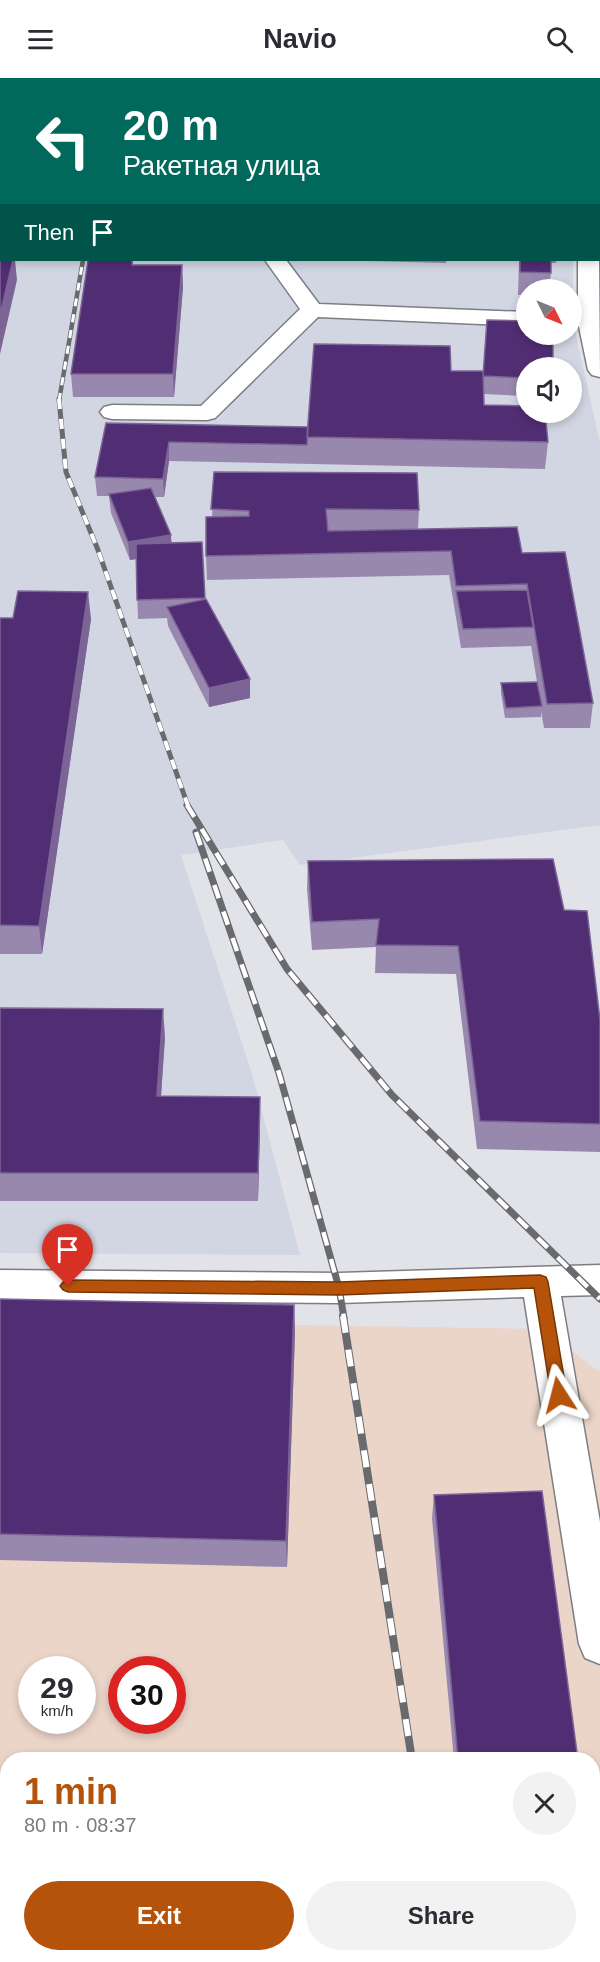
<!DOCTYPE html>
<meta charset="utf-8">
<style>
:root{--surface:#fff;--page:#f2f2f3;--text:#2b2b33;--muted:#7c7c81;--accent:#b45309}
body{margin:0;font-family:Arial,sans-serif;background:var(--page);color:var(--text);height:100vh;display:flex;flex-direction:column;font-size:22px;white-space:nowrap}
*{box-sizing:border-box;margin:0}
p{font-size:20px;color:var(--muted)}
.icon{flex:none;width:33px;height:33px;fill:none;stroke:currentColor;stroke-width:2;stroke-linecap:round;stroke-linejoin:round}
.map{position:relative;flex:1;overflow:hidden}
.sheet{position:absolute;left:0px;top:1674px;width:600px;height:210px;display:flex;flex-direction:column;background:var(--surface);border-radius:24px 24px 0 0;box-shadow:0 3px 9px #0003}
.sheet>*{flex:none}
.guide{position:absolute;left:0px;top:0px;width:600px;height:183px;box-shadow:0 3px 9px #0003;background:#00695c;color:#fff;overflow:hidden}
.needle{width:39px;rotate:133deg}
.fabs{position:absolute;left:516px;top:201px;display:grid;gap:12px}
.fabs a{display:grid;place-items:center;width:66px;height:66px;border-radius:50%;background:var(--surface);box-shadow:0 3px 9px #0003;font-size:30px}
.speed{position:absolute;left:18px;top:1578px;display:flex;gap:12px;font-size:30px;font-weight:700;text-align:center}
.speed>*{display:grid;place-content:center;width:78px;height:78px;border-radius:50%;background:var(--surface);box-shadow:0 3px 9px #0003;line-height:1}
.speed small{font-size:15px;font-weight:400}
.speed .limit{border:9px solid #d22;background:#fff;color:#111}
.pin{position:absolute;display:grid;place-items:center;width:51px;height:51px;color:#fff;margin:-62px -26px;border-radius:50% 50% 50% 0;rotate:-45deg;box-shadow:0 0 6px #0007}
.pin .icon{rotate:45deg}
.me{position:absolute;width:66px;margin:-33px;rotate:351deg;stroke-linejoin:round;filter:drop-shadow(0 0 4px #0008)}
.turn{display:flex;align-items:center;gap:21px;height:126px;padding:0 24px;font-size:27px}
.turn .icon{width:78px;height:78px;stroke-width:2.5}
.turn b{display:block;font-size:42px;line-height:51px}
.then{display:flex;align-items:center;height:57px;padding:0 24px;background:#0003;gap:12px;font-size:22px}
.round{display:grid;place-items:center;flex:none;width:63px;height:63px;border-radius:32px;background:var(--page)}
.head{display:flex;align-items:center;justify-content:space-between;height:102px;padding:0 24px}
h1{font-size:36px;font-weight:800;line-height:45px;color:var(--accent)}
.primary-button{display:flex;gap:12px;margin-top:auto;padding:12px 24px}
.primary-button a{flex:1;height:69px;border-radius:36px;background:var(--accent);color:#fff;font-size:24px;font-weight:800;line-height:69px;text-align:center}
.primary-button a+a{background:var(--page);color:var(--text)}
header{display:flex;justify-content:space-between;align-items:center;height:78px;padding:0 24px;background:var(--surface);font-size:27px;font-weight:800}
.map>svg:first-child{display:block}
.commercial{fill:#ebd4c8;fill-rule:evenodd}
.built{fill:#d2d6e3;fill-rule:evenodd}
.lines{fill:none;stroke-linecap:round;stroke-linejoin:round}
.minor-casing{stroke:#7d7e83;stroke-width:3}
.minor{fill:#fff;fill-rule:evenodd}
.rail-far3-casing{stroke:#696a6e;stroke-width:4.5}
.rail-far2-casing{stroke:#696a6e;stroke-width:5}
.rail-far1-casing{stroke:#696a6e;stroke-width:7}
.rail-casing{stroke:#696a6e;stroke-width:8}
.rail-far3{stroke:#fff;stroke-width:3;stroke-dasharray:8;stroke-linecap:butt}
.rail-far2{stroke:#fff;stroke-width:4;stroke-dasharray:10;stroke-linecap:butt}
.rail-far1{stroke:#fff;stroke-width:4.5;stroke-dasharray:14;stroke-linecap:butt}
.rail{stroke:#fff;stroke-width:6;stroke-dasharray:17;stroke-linecap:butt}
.wall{fill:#9988ae}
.shaded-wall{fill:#7c6496}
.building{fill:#512e73;stroke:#7c6496;stroke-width:1.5}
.route{fill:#b45309;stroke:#753606;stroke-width:1.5}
</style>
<header><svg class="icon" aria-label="menu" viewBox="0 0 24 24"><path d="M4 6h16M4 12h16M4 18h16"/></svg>Navio<svg class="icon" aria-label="search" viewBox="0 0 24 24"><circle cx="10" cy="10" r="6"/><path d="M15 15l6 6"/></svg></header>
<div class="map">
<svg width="600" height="1884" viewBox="0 0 600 1884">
<rect width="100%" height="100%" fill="#e1e3e9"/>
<path class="commercial" d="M0,1242L541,1251L600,1294V1884H0ZM32,1592H82V1642H32ZM122,1592H172V1642H122ZM8,1682H592V1876H8Z"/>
<path class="built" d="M0,0L436,1L2,2V182H573V244L600,365V747L300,787L283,762L181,777L252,996L300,1177L0,1175ZM526,212H572V256H526ZM526,290H572V334H526Z"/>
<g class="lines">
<defs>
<path id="minor" d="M432,0H451L452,2H433Z
M598,95H600V107H598Z
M265,182H286L319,226L526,234V248L318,239L215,340L207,342L112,341L104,339L100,334L104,329L112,327L201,328L300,231Z
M578,182H599L600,299L592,297L588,292L578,244Z
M600,1187V1217L561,1218L600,1444V1586L585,1580L579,1566L524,1219L339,1225L0,1222V1192L339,1195Z"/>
</defs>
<use href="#minor" class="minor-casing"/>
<use href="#minor" class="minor"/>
<defs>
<path id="rail-far3" d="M59,323L83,182"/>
<path id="rail-far2" d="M59,321L66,394L98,472L188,728"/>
<path id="rail-far1" d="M187,727L287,891L392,1017L600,1221
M196,754L279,995L339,1210L344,1240"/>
<path id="rail" d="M343,1238L412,1682
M442,1876L443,1884"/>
</defs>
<use href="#rail-far3" class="rail-far3-casing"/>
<use href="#rail-far2" class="rail-far2-casing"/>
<use href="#rail-far1" class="rail-far1-casing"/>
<use href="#rail" class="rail-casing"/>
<use href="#rail-far3" class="rail-far3"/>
<use href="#rail-far2" class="rail-far2"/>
<use href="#rail-far1" class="rail-far1"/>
<use href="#rail" class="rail"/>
</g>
<path class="wall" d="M509,0H589V2H510Z
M88,182H133V187H182L183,209L174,319H73L71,296Z
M330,182H446V185Z
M519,182H556V185H551V195L549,212H526V217H518Z
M487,242L526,290V318L484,316V327L548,364L545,391L169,383L164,419H155L172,465L202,464L205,521L250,601V620L209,629L168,548L167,540L138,541L136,481L130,482L111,435L109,418H97L95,399L106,345L308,349L451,293L483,299Z
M214,394L419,432L418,451L522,475L593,625L590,650H544L541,633V639L505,640L501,615V605L537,604L531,567V568L461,570L449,497L207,502L206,478L212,439Z
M0,540L91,541L42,876H0Z
M308,783L564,832L600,942V1074L477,1071L456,896L375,895L376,869L312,872L307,811Z
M0,930L165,959L161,1018L260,1047L258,1123H0Z
M0,1221L294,1227L295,1254L287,1489L0,1482Z
M434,1417L578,1682H454L432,1440Z
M592,1794L596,1824L592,1839Z"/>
<path class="shaded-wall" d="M13,182H15L17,202L0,276V237Z
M182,187L183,209L174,319L173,296Z
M169,364V383L164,419L163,401Z
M171,457L172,476L130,482L128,464Z
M88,514L91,541L42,876L39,848Z
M250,601V620L209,629V610Z
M163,931L165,959L159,1047L157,1018Z
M260,1019V1047L258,1123V1095Z
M294,1227L295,1254L287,1489L286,1463Z"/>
<path class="building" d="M0,177H2V182H13L0,237Z
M88,182H132V187H182L173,296H71Z
M520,182H551V195L520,194Z
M487,242L526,243V256H553V290H526V300L483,298Z
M314,266L450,268L451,293H483L484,327L526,328V334H545L548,364L307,359Z
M106,345L308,349L307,367L169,364L163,401L95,399Z
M214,394L417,395L419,432L326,431L328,453L517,449L522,475L565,474L593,625L547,626L527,506L456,508L451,473L206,478V439L249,438V433L211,431Z
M151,410L171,457L128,464L109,416Z
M202,464L205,520L137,522L136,466Z
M527,512L533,549L463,551L456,513Z
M18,513L88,514L39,848L0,847V540H13Z
M206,521L250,601L209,610L167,529Z
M537,604L542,628L506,630L501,605Z
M553,781L564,832L587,833L600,942V1046L480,1043L458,868L376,867L379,841L312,844L308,783Z
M0,930L163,931L157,1018L260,1019L258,1095H0Z
M0,1221L294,1227L286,1463L0,1456Z
M542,1413L578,1682H458L434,1417Z
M592,1794L596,1824H592Z"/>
<path class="route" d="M540,1197L546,1199L548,1204L567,1317L565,1322L559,1324L553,1322L551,1317L534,1210L339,1217L68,1214L63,1212L60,1208L63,1204L68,1202L339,1204Z"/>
</svg>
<div class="fabs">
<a><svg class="needle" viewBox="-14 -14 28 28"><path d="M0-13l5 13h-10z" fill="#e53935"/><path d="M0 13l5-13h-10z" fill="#7c7c81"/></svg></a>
<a><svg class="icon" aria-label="sound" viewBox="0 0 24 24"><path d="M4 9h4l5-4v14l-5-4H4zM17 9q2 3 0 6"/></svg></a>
</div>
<div class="speed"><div>29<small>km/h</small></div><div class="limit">30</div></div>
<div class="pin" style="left:68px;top:1208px;background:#d93025"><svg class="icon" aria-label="arrive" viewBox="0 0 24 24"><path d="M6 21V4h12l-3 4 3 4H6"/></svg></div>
<svg class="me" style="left:559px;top:1317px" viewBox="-20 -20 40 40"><path d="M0-17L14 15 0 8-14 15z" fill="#b45309" stroke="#fff" stroke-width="4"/></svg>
<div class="guide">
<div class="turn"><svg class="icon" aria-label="left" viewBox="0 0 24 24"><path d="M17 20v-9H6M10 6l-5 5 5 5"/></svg><div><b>20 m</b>Ракетная улица</div></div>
<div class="then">Then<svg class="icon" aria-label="arrive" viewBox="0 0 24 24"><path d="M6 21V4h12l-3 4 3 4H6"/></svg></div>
</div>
<section class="sheet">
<div class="head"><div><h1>1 min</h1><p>80 m · 08:37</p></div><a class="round"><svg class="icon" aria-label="close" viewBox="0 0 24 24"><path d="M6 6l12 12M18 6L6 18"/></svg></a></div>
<div class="primary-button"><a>Exit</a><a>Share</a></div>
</section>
</div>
